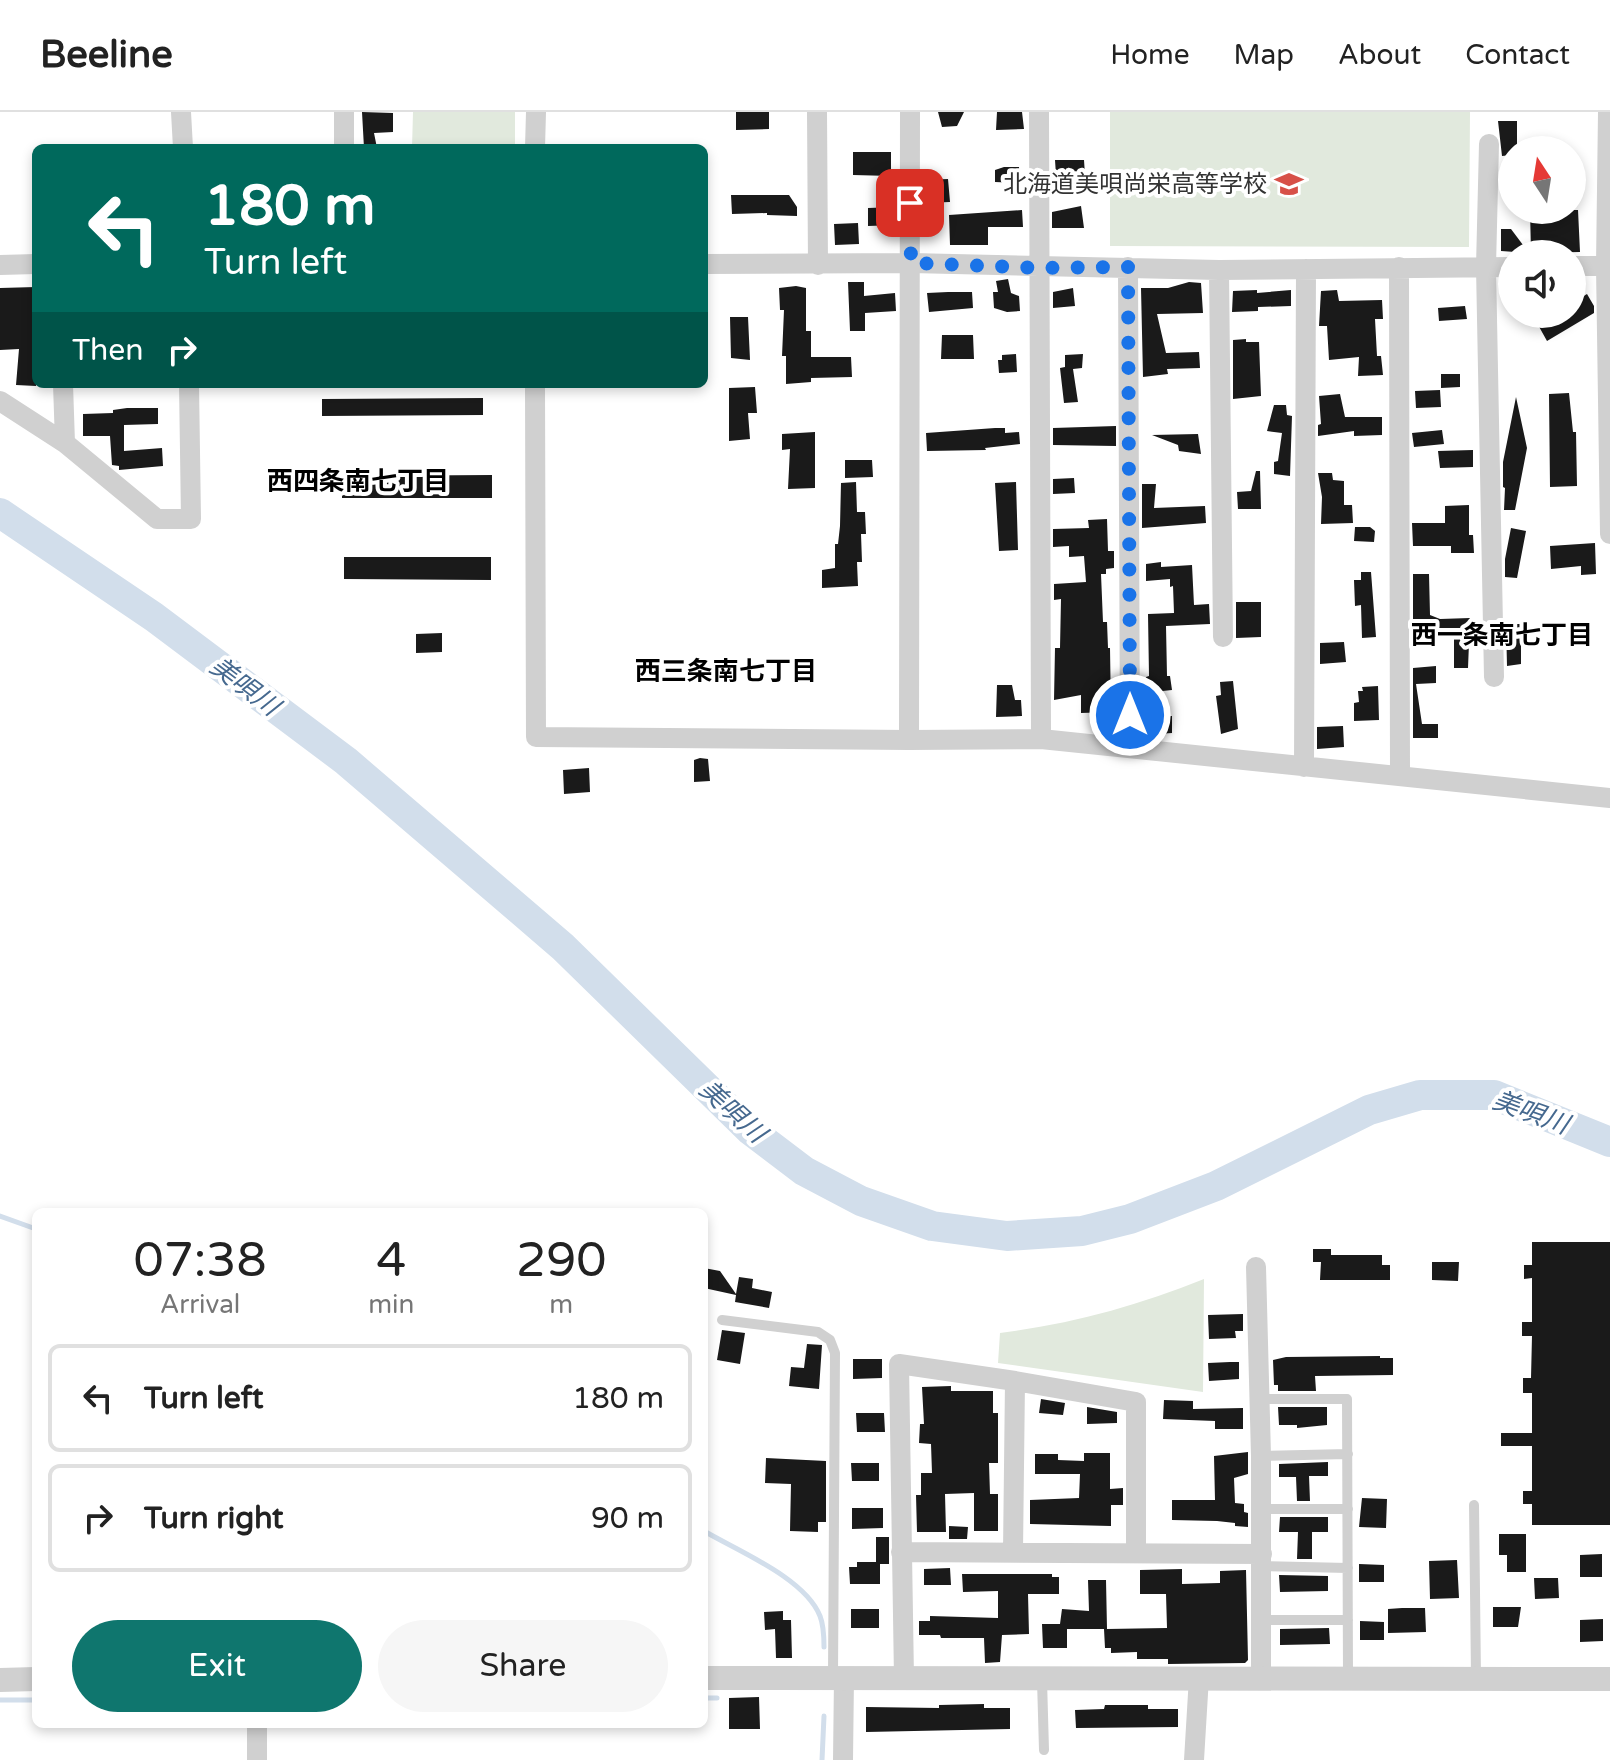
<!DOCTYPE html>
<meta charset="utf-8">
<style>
:root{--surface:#fff;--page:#f6f6f6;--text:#222;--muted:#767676;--line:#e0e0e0;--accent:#0f766e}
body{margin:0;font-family:"Varela Round","Noto Sans JP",sans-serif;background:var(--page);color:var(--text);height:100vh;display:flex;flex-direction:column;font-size:30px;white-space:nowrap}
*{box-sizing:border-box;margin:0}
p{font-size:26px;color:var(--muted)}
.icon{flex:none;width:44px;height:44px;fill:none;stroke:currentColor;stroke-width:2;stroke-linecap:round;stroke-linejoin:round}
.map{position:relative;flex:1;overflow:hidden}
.sheet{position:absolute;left:32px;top:1096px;width:676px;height:520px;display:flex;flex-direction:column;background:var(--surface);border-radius:12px;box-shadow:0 4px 12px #0003}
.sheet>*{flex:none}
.hud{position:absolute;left:32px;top:32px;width:676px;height:244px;border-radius:12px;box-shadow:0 4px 12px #0003;background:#00695c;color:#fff;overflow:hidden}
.needle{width:52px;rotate:348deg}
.controls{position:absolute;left:1498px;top:24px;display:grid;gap:16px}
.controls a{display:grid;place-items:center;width:88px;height:88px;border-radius:50%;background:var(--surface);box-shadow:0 4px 12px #0003;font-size:40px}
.pin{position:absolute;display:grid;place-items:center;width:68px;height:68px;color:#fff;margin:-34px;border-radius:16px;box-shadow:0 4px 12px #0006}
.me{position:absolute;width:88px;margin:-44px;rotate:0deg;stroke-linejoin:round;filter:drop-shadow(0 0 6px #0008)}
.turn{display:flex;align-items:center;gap:28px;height:168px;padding:0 40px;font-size:36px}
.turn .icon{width:104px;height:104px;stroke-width:2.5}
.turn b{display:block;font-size:56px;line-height:68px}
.then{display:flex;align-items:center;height:76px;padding:0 40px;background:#0003;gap:16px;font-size:30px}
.eta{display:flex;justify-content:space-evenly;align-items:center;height:136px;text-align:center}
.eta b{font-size:48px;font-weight:600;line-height:56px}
.button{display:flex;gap:16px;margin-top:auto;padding:16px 40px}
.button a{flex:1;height:92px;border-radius:48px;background:var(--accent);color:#fff;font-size:32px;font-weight:600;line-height:92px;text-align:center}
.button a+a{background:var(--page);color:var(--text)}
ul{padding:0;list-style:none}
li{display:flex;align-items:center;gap:24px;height:108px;margin:0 16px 12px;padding:0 24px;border:4px solid var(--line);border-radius:12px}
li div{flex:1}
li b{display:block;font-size:30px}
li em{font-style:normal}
header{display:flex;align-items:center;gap:48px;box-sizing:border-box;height:112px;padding:0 40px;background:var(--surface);border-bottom:2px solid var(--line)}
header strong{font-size:38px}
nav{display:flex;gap:44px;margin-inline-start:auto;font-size:28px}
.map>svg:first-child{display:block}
.green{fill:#e1e9dd}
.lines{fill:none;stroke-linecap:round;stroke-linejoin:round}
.stream{stroke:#d2deeb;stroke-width:5}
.river{stroke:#d2deeb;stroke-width:30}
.building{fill:#1a1a1a}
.service{stroke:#d0d0d0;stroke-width:10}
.minor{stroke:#d0d0d0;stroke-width:20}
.tertiary{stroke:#d0d0d0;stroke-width:24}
.route{stroke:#1a73e8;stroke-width:14;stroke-dasharray:0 25.2}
.labels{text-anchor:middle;stroke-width:8;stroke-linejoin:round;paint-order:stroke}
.poi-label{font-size:24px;fill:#333;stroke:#fff;text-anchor:end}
.neighbourhood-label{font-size:26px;font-weight:bold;fill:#000;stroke:#fff}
.water-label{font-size:26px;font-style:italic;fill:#46698f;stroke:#fff}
</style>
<header>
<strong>Beeline</strong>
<nav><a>Home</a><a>Map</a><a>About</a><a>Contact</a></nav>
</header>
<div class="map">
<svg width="1610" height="1648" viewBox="0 0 1610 1648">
<rect width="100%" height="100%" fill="#fff"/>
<path class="green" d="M413,0H515V36H412Z
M1110,0H1470L1469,135L1110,134Z
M1204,1167L1203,1280L998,1251L1000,1221C1071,1212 1137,1194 1204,1167Z"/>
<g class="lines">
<path class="stream" d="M0,1104L36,1117
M704,1419C738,1439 805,1466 820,1504C824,1514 824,1525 824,1535
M704,1586H717
M0,1588H36
M822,1648L824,1604"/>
<path class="river" d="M0,401L154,505L346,649L563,835L750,1018L804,1059L861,1089L932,1114L1007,1124L1082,1119L1130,1107L1216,1074L1369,998L1420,983H1494L1610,1030"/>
</g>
<path class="building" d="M362,0L393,1V20L374,21L377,36H364Z
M736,0H769V17L736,18Z
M938,0H964L957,14L942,15Z
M997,0H1022L1024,17L996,18Z
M1498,9H1517V38H1512V43L1502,44Z
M853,40H891V64L853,63Z
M1055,48H1084L1085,63H1056Z
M1004,55H1019L1020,71L995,70V58Z
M948,67L950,90L923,91V68Z
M731,83H789L797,95V104L767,103V101L732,102Z
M1081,94L1084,116H1052V100Z
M896,95V113L868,114V96Z
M1022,98L1023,115H988V133H950L949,103Z
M1530,98H1578L1580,140L1531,141Z
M858,111L859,132L835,133L834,112Z
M1501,117H1511L1529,141L1501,139Z
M1008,167L1011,181L1019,184L1020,199L1007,200L994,196L993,180H998L996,169Z
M848,170H864V184L895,181L896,199L865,201V219H850Z
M1189,170L1201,171L1203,201L1157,202L1166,241L1199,240L1200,256L1167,257L1168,262L1143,265L1141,176H1168Z
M796,174L806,176V219H811V245H851L852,265L811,266V270L786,272V244H782L784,198H780L779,176Z
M36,175V274L16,273L19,237L0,238V176Z
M1073,176L1075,194L1053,196V180Z
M1257,178V181L1291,178V194L1258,195V199L1232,200L1233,179Z
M1337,178L1339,189L1382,188L1383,207H1375L1377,244H1381L1383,263L1358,264L1359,245L1329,248L1327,214H1319L1321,179Z
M948,180H972L973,196L929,200L927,181Z
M1587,182L1594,194V201L1547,229L1537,211L1553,202H1572V191Z
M1465,194L1467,207L1439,209L1438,196Z
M730,205H748L750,248L731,246Z
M942,223H973L974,247H941Z
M1246,227V230H1259L1261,284L1233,287V228Z
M1016,242L1017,260L999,261L998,248H1002V243Z
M1083,242L1082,256L1073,257L1078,290L1064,291L1060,256L1065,255V243Z
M1441,262H1460V275L1441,276Z
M755,275L757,301H748L750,327L729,329V276Z
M1440,278L1441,295L1416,296L1415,279Z
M1569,281L1573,320H1576L1577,374L1550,375L1549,282Z
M1340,282L1345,305H1382V323L1354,324V319L1318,324V313L1321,312L1319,284Z
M1516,285L1527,336L1515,398H1504L1505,376L1503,375V350Z
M483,286V303L322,304V287Z
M1274,293H1286L1287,303L1292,304L1290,364L1274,362V350L1278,349L1282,321L1267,319Z
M127,296H158V312L124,313V339L162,336L163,354L119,358V354L112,353L110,324H83V302L113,301V298Z
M1116,314V334L1053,333V316Z
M995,316H1005V321L1019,320L1020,332L985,336L986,338L927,339L926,321Z
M1442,318L1444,332L1414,335L1412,321Z
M815,320V376L788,377L790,337L782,338V322Z
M1198,322L1201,342L1179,339L1178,333L1152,323Z
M1473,338V355L1440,356L1438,339Z
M845,348H872L873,365L845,366Z
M1256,359H1260L1261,397H1238L1237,380L1251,379Z
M1318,361H1332L1333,368L1344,369V393H1352L1353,411L1321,412L1322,385Z
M492,363V386H342V364Z
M1074,366L1075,381L1053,382V367Z
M856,370L857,400H865L866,422H861L862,450H857L858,474L822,476V458L835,456V432H838L840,414L841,371Z
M1016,370L1018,438L999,439L995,371Z
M1142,372H1156L1154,396L1205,394L1206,411L1142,416Z
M1469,393V423H1473L1474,441H1451V434H1413L1412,411H1445V394Z
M1107,407L1108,439H1114V456L1106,457V462H1101L1103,510H1107L1108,536H1110L1111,600L1081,601V583L1054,588L1055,536H1060L1061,487L1054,488V472L1086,470L1084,444L1069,445V434L1053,435V417L1089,416L1088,408Z
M1355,415H1370L1375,419L1374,430L1354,429Z
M1511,416L1526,419L1517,466L1505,465V447Z
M1595,431L1596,462L1581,463V454L1551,457L1550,434Z
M344,445H491V468L344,467Z
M1161,450V455L1192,453L1194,493L1209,492L1210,512L1166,514L1167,564H1170L1172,578L1144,581L1146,565L1149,564L1148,502L1174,501L1173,474L1170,475V467L1146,469V452Z
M1361,460H1371L1376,525L1362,526L1361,493L1355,494L1354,468H1361Z
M1413,462H1429L1430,503L1440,507L1470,506L1468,556H1454V522H1413Z
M1236,490H1261V525L1236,526Z
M1506,512H1521V552L1507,554Z
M442,521V540L416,541V522Z
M1344,530L1346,550L1320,552V531Z
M1436,554V571L1416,572L1422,612H1438V626H1413V556Z
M1233,569L1238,617L1221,622L1216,584L1221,583L1220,570Z
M997,573H1012L1015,588H1021L1022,604L996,605Z
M1378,574L1379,608L1354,609V591L1359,590L1358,579H1363L1362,575Z
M1147,595L1149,605L1172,604V621L1143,623V596Z
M1343,614L1344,635L1317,637V615Z
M700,646L708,647L710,669L694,670V648Z
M589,656L590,680L564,682L563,658Z
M1532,1130H1610V1413H1532V1392H1523V1379H1532V1334H1501V1321H1532V1281H1523V1266H1531L1532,1224H1522V1210H1532V1166L1524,1167V1153H1532Z
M1313,1137H1331V1143H1382V1153H1390V1168H1320L1321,1150H1313Z
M1432,1150H1459L1458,1169L1432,1168Z
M704,1156L720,1159L736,1182L739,1165L753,1167L752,1176L772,1180L769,1196L735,1190L736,1183L704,1176Z
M1243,1202V1219H1235L1236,1226L1209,1227L1208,1203Z
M722,1218L745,1221L740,1252L717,1248Z
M807,1232L822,1233L819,1277L789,1274L791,1255L804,1256Z
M1380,1244V1246H1393V1263L1315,1264L1316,1279H1278V1273H1274L1273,1248L1286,1245Z
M853,1247H882V1266L853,1267Z
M1230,1250H1239V1267L1209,1269L1208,1251Z
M951,1274V1279H993V1301H998V1351H989L990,1382H998V1419H974V1381L945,1382L946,1420H917L916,1383H921V1361H932L931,1332L919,1331L920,1312H924L922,1275Z
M1041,1287L1065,1291L1063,1303L1039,1301Z
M1164,1288L1193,1289V1297L1243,1296V1317H1215V1309L1163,1307Z
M1087,1295L1117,1300V1311L1087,1312Z
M1278,1295H1327V1313L1297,1316V1313H1279Z
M856,1301H884L885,1320H857Z
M1248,1340V1362L1234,1366L1235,1391L1244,1392V1400L1248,1401V1415L1235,1414V1411L1217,1409L1172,1408V1388H1215L1214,1344Z
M1084,1341H1110V1377L1123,1376V1393H1111V1414L1030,1412V1388L1079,1386L1080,1362H1035V1342H1058V1348L1084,1349Z
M766,1346L826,1349V1410H818V1420L790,1419L791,1372L765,1371Z
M1328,1350V1364H1309L1310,1389H1297L1296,1365H1279V1352Z
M851,1351H879V1369H852Z
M1362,1386L1387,1387L1386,1416L1359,1415Z
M852,1396H883V1416L852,1417Z
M1280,1405H1328V1420H1312V1447H1297L1298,1420H1279Z
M949,1414L968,1415L967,1427H949Z
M1499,1422H1526V1460H1507V1443H1499Z
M876,1425H889V1452H880V1472H850L849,1455H857V1450H876Z
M1602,1442V1465H1580V1443Z
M1457,1448L1459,1486L1430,1487L1429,1449Z
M1359,1452L1384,1453V1470H1359Z
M950,1456L951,1473H924V1457Z
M1182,1457V1472L1220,1471V1459L1246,1458L1248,1548L1245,1551L1168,1552V1547H1137V1540L1111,1541V1536H1105L1104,1517H1067V1536H1043L1042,1512H1060L1062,1497L1089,1499L1088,1468H1106L1107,1517L1167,1516L1166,1482H1140V1458Z
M962,1462H1052V1465H1059V1482H1028L1029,1522L1002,1523L1000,1550L985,1551L984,1526H941L940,1523H919V1509H930V1504L998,1506V1479L963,1480Z
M1279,1463L1328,1464V1479L1280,1480Z
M1534,1466H1558L1559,1486L1535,1487Z
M1493,1495H1521L1518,1515H1493Z
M1402,1496H1425L1426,1520L1388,1521V1497Z
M851,1497H879V1516H851Z
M783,1499V1508H791L792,1546H776L775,1517L765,1518L764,1500Z
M1603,1507V1529L1580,1530V1508Z
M1360,1509L1384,1510V1528H1360Z
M1329,1516L1330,1532L1280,1533V1517Z
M759,1585L760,1617H729V1586Z
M984,1592V1596H1010V1617L866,1620V1595L939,1596V1593Z
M1105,1593H1148V1597H1178V1615L1076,1616L1075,1598L1104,1597Z"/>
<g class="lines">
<path class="service" d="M722,1208L818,1220L830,1228L835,1241L833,1565
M1258,1287H1347L1348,1565
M1261,1344L1348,1342
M1474,1393L1476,1566
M1261,1397H1348
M1262,1454L1348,1456
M1261,1508H1348
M1042,1568L1044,1638"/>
<path class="minor" d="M181,0L183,36
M344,0V36
M817,0L818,153
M1039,0L1041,627
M1608,0L1606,154L1610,422
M1489,32L1486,155L1494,565
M535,36L536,0
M704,152L911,151L1219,158L1512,155
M0,153L36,152
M1572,154H1610
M1128,155L1130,635
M1399,155L1400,663
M1219,158L1223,525
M63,272L65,331
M535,272L536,625L909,628L1041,627L1610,686
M0,289L65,331L157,407H191L189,272
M909,628L910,0
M1304,655L1306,157
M1256,1155L1261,1344V1566
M901,1440L1262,1442
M1013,1440L1015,1269L1136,1290V1441
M904,1566L899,1252L1015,1269
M257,1612V1648
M843,1648L844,1565
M1194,1648L1199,1565"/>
<path class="tertiary" d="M704,1566L1610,1567
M0,1568L36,1567"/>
</g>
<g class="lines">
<path class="route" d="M910,91L911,151L1039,156L1128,155L1130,603"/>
</g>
<defs>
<symbol id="school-bare" viewBox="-9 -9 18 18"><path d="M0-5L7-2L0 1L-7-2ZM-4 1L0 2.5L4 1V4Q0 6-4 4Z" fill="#d75048" stroke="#fff" stroke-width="2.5" paint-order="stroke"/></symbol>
</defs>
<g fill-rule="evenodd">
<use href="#school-bare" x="1269" y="52" width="40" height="40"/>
</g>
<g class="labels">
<g class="poi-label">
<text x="1267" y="80">北海道美唄尚栄高等学校</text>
</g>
<g class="neighbourhood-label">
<text x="358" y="378">西四条南七丁目</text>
<text x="1502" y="532">西一条南七丁目</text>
<text x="726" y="568">西三条南七丁目</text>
</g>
<g class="water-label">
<text transform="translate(245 574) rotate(37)" y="9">美唄川</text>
<text transform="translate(733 999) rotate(42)" y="9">美唄川</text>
<text transform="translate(1531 1000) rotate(20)" y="9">美唄川</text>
</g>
</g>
</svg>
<div class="controls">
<a><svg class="needle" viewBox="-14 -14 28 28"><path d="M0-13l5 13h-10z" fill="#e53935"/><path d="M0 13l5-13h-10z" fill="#767676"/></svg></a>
<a><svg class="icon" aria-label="sound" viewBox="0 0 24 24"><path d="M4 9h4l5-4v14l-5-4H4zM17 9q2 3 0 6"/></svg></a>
</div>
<div class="pin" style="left:910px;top:91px;background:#d93025"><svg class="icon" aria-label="arrive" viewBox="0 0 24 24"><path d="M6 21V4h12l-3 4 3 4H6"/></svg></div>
<svg class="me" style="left:1130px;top:603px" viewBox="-20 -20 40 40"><circle r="17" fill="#1a73e8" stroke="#fff" stroke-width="3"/><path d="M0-11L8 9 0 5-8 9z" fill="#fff"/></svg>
<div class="hud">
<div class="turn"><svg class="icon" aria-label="left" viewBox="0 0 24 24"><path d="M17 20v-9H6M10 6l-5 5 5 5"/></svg><div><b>180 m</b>Turn left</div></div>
<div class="then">Then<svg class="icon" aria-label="right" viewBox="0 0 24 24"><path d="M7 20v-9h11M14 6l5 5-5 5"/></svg></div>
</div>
<section class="sheet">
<div class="eta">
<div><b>07:38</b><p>Arrival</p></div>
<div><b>4</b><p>min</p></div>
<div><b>290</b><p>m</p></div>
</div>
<ul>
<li><svg class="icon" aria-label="left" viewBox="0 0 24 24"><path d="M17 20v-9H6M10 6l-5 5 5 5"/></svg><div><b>Turn left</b></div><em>180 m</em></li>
<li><svg class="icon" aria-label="right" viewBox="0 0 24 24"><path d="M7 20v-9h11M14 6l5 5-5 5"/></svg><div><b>Turn right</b></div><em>90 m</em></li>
</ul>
<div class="button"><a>Exit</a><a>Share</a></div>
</section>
</div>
